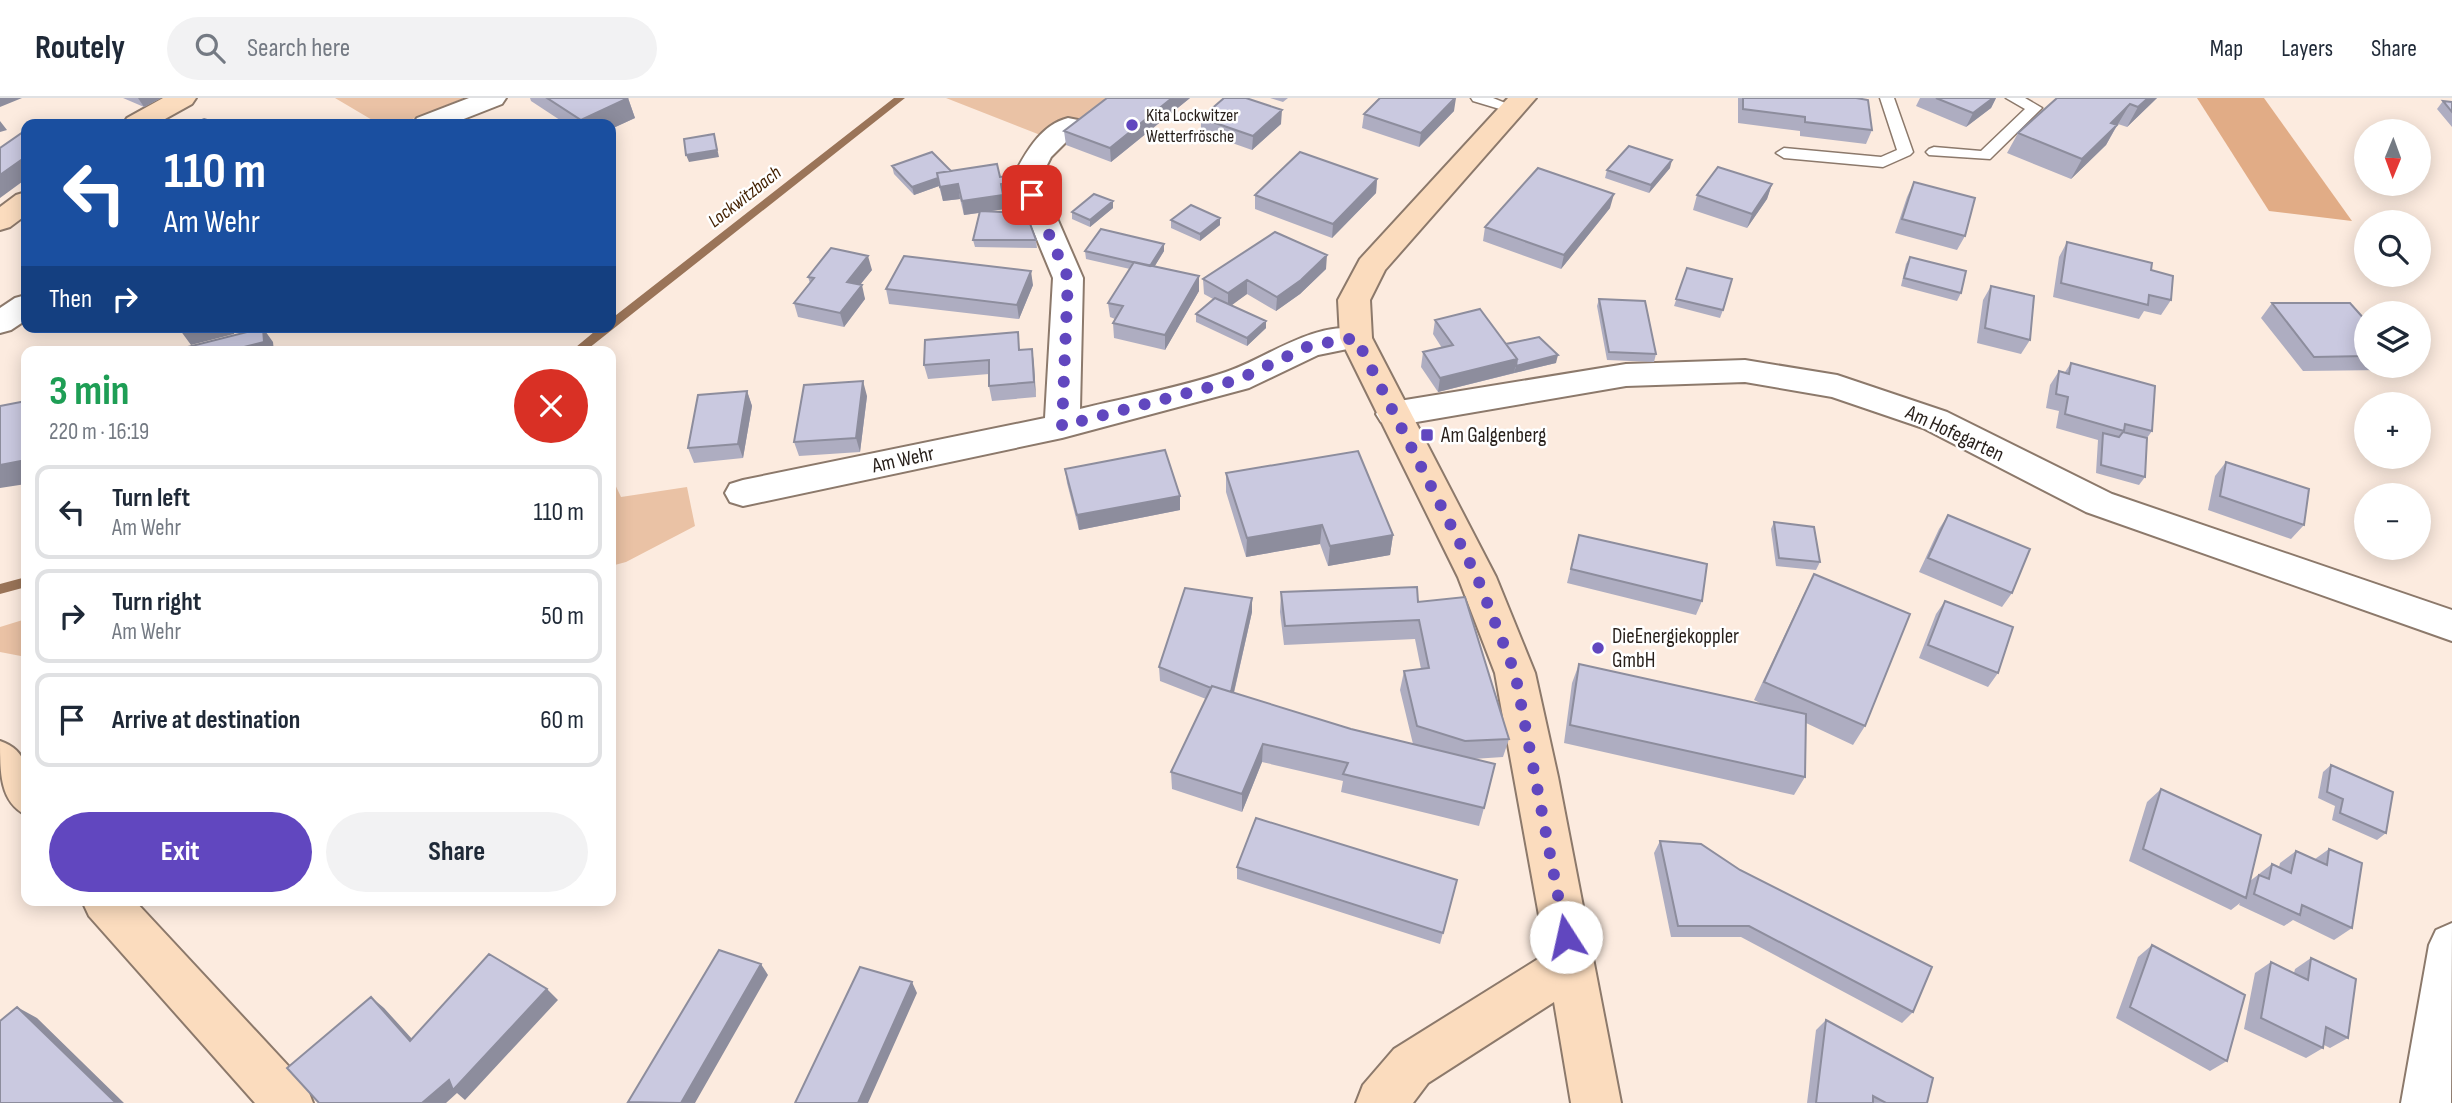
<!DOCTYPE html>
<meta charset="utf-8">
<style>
:root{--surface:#fff;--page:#f2f2f3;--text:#1f2937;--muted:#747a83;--line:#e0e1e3;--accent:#6147bf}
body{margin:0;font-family:"Sofia Sans Condensed",sans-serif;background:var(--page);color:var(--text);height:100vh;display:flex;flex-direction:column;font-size:26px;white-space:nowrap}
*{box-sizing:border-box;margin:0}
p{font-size:23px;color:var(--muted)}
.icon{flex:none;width:38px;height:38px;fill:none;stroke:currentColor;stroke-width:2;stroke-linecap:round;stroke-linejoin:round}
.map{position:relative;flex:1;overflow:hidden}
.details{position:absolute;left:21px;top:248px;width:595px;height:560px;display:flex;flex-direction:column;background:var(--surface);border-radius:14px;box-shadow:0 4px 18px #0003}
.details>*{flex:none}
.guide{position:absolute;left:21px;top:21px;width:595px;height:214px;border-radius:14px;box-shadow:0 4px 18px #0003;background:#1a4fa0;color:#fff;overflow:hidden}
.needle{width:46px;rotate:181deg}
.buttons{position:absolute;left:2354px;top:21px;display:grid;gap:14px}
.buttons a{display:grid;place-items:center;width:77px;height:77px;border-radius:50%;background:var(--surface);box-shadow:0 4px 18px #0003;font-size:35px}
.pin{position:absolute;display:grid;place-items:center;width:60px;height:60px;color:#fff;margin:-30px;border-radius:14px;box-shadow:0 4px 10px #0006}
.me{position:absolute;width:77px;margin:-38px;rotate:350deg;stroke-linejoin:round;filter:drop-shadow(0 0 5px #0008)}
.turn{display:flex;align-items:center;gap:24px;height:147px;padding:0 28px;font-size:32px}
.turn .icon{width:91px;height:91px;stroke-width:2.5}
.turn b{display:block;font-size:49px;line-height:60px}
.then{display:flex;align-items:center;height:66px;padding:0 28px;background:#0003;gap:14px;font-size:26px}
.round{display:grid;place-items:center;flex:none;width:74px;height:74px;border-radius:37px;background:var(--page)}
.head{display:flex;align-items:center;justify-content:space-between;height:119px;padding:0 28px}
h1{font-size:42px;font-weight:700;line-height:52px;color:#1e9e55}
.primary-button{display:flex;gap:14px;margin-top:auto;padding:14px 28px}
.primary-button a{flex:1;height:80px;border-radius:42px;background:var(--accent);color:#fff;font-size:28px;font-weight:700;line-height:80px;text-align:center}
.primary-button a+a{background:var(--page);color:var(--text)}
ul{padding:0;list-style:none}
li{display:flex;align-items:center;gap:21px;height:94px;margin:0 14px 10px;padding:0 14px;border:4px solid var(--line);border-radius:14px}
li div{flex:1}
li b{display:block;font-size:26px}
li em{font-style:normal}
header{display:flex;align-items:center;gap:42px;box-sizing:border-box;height:98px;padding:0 35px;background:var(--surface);border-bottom:2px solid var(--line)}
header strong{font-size:33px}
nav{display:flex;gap:38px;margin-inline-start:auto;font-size:24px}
.search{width:490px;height:63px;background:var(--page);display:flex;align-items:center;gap:18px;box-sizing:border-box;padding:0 24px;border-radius:38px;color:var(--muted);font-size:26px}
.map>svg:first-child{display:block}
.green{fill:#eac2a5}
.forest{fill:#e1ac86}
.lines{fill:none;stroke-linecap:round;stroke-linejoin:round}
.stream{fill:#9a7458;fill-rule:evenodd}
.lane-casing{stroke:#8c796b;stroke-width:3}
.street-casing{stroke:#8c796b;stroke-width:4}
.secondary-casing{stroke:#8c796b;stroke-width:4}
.lane{fill:#fff;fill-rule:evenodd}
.street{fill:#fff;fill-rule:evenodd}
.secondary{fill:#fbdcbe;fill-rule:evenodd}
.wall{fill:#aeadc1}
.shaded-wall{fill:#8d8d9d}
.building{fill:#cac9e0;stroke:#8d8d9d;stroke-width:2}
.route{stroke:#6147bf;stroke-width:12;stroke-dasharray:0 21.6}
.poi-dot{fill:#6147bf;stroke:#fff;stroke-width:2.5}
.labels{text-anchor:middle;stroke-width:5;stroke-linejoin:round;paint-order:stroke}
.far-poi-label{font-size:18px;fill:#271f1a;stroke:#fff;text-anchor:start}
.far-water-label{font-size:19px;font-style:italic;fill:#442203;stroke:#fff}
.street-label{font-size:21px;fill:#271f1a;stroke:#fff}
.poi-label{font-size:21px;fill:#271f1a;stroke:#fff;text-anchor:start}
</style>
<header>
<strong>Routely</strong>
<div class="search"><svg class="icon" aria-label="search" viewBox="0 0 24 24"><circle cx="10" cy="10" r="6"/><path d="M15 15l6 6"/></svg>Search here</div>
<nav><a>Map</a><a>Layers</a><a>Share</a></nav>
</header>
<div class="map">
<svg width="2452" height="1005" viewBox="0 0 2452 1005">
<rect width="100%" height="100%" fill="#fcebdf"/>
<path class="green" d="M335,0H464L400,26H379Z
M946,0H1126L1066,47Z
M611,378L621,399L687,389L695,428L626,464L611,468Z
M26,521V559L0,554V529Z"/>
<path class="forest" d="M2197,0H2264L2352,123L2269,113Z"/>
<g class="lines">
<path class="stream" d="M894,0H905L584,254H570L600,229H611V221Z
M26,479V489L0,496V486Z"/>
<defs>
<path id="lane" d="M1471,0H1493L1520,11L1513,15L1473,3Z
M1880,0H1894L1913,54L1910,57L1883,69L1784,60L1776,55L1784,50L1881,59L1897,52Z
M2006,0H2025L2042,10L1990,61L1929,57L1926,54L1929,51L1934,49L1981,53L2025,11Z"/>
<path id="street" d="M469,0H506L502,6L451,26H413L417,20Z
M1068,20L1078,22L1082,28L1051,59L1040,81L1083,180L1080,311C1128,299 1179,290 1226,274C1270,259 1318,219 1367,233L1372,240L1367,247L1318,257L1249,290L1062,340L743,408L730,404L725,395L730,386L743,382L1045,320L1053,180L1012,81C1024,57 1040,27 1068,20Z
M26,197V222L11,232L0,235V210L15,200Z
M1745,262L1837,277L1947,314L2112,396L2452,512V543L2086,414L1923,330L1832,299L1745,284L1626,288L1393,328L1381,324L1376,316L1381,308L1393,304L1626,266Z
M2452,825L2451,1005H2401L2429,847L2436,832Z"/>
<path id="secondary" d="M163,0H196L192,6L156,26H123L127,20Z
M1508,0H1536L1385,172L1370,202L1372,240L1496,479L1535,575L1558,679L1621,1005H1571L1554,904L1428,985L1413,1005H1356L1363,987L1394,951L1546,856L1495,575L1458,479L1340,240L1338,202L1360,161Z
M26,94V117L10,129L0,132V109L16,97Z
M0,643C35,655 27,686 26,717C0,704 0,675 0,643Z
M82,803H135L306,987L313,1005H255L89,818Z"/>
</defs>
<use href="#lane" class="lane-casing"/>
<use href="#street" class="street-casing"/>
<use href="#secondary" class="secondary-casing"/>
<use href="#lane" class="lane"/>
<use href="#street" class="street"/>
<use href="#secondary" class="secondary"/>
</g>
<path class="wall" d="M123,0H161L144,9Z
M530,0H628L635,20L611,31V26H566L531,3Z
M1107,0H1190L1111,64L1066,47L1064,33Z
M1270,0H1288L1283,4Z
M1738,0H1856L1872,32L1866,46L1800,38V33L1738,25Z
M1920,0H1996L1991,10L1966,29L1916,8Z
M2057,0H2157L2127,29L2118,26L2106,47L2071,81L2007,55L2018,35Z
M2443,3L2452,4V29L2437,11Z
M1454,13L1419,49L1362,30L1364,16Z
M1201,20L1281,26L1252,52L1201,34Z
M892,68L1000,79L1011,99L1004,100L1005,111L990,113L1036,142L1037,150L975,149L973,142L979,115L964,117L960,101L943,103L939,88L914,97L894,76Z
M1670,70L1649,95L1605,80L1607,72Z
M1377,81L1376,95L1332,140L1255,111V97Z
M1914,84L1965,138L1957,152L1895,135L1907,99Z
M1772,86L1767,101L1747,130L1693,112L1697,97Z
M1113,110L1090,129L1072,121V114Z
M1610,110L1561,171L1483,143L1485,129Z
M1171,122L1220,127L1200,143L1171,130Z
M2067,144L2151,172L2171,202L2161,217L2144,213L2139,221L2053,199L2059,159Z
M1164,146V153L1154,169L1199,193L1165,252L1114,240L1113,225L1115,221L1110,219L1108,205L1130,171L1086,161L1085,153Z
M1910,159L1961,195L1957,203L1901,188L1906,166Z
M1687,170L1723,212L1720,220L1674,208Z
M1326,171L1300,196L1276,213L1247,196L1231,207L1266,223V230L1247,248L1196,224V216L1213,201L1204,196L1203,181Z
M872,172L860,187L865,201L844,229L798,219L794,205L810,185L808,179Z
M1033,187L1019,221L889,206L886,191Z
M1991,188L2030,242L2021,256L1977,245L1983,202Z
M1599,201L1656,256L1654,264L1607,262L1597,208Z
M2272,205L2366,223V268H2387L2383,272L2303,273L2261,220Z
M1435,222L1506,246L1556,265L1438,294L1421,269L1423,254L1442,250L1433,236Z
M1032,251L1036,299L992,303L989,288V276L928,281L924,267Z
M2071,265L2152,333L2147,340L2145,379L2139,387L2096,375L2098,342L2056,330L2059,313L2046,310L2050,287L2059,273L2065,274Z
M747,293L752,308L743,360L694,365L688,350Z
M867,298L860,354L799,358L794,344Z
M2226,364L2304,427L2291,441L2208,412L2215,378Z
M1065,371L1180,398V412L1079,432L1067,385Z
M1226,375L1393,437L1390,457L1328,468L1320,446L1246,459L1226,394Z
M1948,417L2012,495L2002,509L1919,474L1939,431Z
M1774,424L1820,464L1816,472L1776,468L1771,431Z
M1579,437L1702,503L1696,517L1567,485Z
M1814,476L1865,628L1853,647L1806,625L1805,679L1794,697L1564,645L1572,585L1579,566L1764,607L1754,602L1804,496Z
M1281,494L1418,504L1509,641L1503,659L1473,661L1484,710L1479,728L1341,694L1343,683L1262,664L1242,714L1172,691L1171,674L1206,601L1160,583L1159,569L1252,500V514L1234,595L1351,631L1413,646L1400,592L1404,573L1421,571L1415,541L1284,547L1280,514Z
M1945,503L1998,575L1988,589L1919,560L1936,516Z
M2331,667L2386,735L2377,742L2332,722L2335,708L2318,700L2323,674Z
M2161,691L2250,783L2272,766L2279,769L2280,765L2296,753L2315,761L2329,751L2352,830L2334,842L2293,822L2284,828L2239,807L2240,805L2231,812L2129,763L2147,704Z
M1660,743L1913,914L1902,925L1741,839H1671L1654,755Z
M1237,769L1457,782L1440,846L1237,781Z
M2152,847L2227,963L2210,973L2116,920L2138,859Z
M2311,860L2348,940L2330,950L2324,947L2323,950L2306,960L2244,931L2255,875L2271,864L2294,875L2295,871Z
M1826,922L1927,1005H1807L1816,932Z"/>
<path class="shaded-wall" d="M0,0H22L0,9Z
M138,0H161L144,9Z
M628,0L635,20L611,31V26H583L581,22Z
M1172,0H1190L1111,64L1110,50Z
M1456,0L1454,13L1419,49L1421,35Z
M1993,0H1996L1991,10L1966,29L1973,15Z
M2148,0H2157L2127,29L2138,9Z
M2130,6L2118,26L2103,40L2117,27L2106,47L2071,81L2082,61L2111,25Z
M1282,12L1281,26L1252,52L1253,38Z
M0,23L7,32L0,34Z
M714,36L719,59L689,64L686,57Z
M24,60L26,62V81L0,100V77Z
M1672,62L1670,70L1649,95L1651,87Z
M938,80L939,88L914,97L912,89Z
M1377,81L1376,95L1332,140L1333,126Z
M1009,85L1011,99L1004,100L1005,111L964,117L962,103L1001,86Z
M958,86L960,101L943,103L940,89Z
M1772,86L1767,101L1747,130L1752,116Z
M1614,96L1610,110L1561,171L1564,157Z
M1113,103V110L1090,129V122Z
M1220,120V127L1200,143V136Z
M1164,146V153L1150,176L1149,168Z
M1327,157L1326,171L1300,196L1276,213L1277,199Z
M868,158L872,172L851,198L847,184Z
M1031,173L1033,187L1019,221L1017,207Z
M1199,178V193L1165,252V237Z
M1247,182V196L1228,210V195Z
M862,187L865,201L844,229L840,215Z
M1266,223V230L1247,248V240Z
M193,229H235L234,236L191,247L180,232Z
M263,230L273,244L274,254H224Z
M1032,251L1034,265L1036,299L1034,284Z
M1558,257L1556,265L1514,275L1516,268Z
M1517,261L1514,275L1438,294L1440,280Z
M863,283L867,298L860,354L856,340Z
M747,293L752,308L743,360L738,346Z
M26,362V386L0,390V367Z
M1180,398V412L1079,432L1077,417Z
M1322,427L1320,446L1246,459L1247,440Z
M1393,437L1390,457L1328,468L1330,448Z
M1252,500V514L1230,611V598Z
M1263,646L1262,664L1242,714V696Z
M761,866L768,877L695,1005H681Z
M912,884L917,895L868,1005H858Z
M547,891L558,902L465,1002L457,995L446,1005H422Z
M371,899L384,910L423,953L410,943Z
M17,909L37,920L124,1005H116Z"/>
<path class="building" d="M547,0H628L581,22Z
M1107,0H1172L1110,50L1064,33Z
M1224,0H1246L1282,12L1253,38L1201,20Z
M1380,0H1455L1421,35L1364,16Z
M1743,0H1856L1868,2L1872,32L1805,24V19L1743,11Z
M1936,0H1993L1973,15Z
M2057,0H2148L2138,9L2130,6L2111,25L2117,27L2082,61L2018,35Z
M2443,3L2452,4V14Z
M204,21L219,26H193Z
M26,32V60H24L0,77V50Z
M714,36L717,52L686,57L684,41Z
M1629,48L1672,62L1651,87L1607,72Z
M932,54L951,73L937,75L938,80L912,89L892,68Z
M1300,54L1377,81L1333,126L1255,97Z
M997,66L1000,79L1008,78L1009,85L1001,86L1003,97L962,103L958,86L940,89L937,75Z
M1718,69L1772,86L1752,116L1697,97Z
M1538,70L1614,96L1564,157L1485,129Z
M1914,84L1975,100L1965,138L1902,121Z
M1094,96L1113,103L1090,122L1072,114Z
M1191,107L1220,120L1200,136L1171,122Z
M980,113L1026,115L1036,142H973Z
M1101,131L1164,146L1150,168L1085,153Z
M1275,134L1327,157L1301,182L1277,199L1247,182L1228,195L1203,181Z
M2067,144L2152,165L2151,172L2173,178L2171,202L2149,197L2148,207L2061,185Z
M831,150L868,158L847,184L862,187L840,215L794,205L814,180L808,179Z
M904,158L1031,173L1017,207L886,191Z
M1910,159L1966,173L1961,195L1904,180Z
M1134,164L1199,178L1165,237L1113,225L1123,208L1108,205Z
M1687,170L1732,181L1723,212L1676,201Z
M1991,188L2034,198L2030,242L1985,230Z
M1215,200L1266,223L1247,240L1196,216Z
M1599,201L1645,203L1656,256L1609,254Z
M2272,205H2350L2366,223V258L2314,259Z
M1480,211L1517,261L1440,280L1423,254L1453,247L1435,222Z
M181,229H193L180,232Z
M263,230L264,244L224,254H168Z
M1018,234L1019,252L1032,251L1034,284L989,288V262L924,267L925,242Z
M1539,239L1558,257L1516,268L1517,261L1506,246Z
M2071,265L2155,288L2152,333L2125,326L2124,333L2065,316L2068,299L2056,296L2059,273L2069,276Z
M863,283L856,340L794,344L804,287Z
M747,293L738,346L688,350L698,297Z
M26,303V362L0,367V308Z
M2123,334L2147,340L2145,379L2101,367L2103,335L2119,339Z
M1165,352L1180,398L1077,417L1065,371Z
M1358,353L1393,437L1330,448L1322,427L1247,440L1226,375Z
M2226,364L2309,391L2304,427L2220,398Z
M1948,417L2030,451L2012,495L1928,460Z
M1774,424L1814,429L1820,464L1779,460Z
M1579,437L1707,466L1702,503L1571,471Z
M1814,476L1910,516L1865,628L1764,584Z
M1417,489L1418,504L1465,499L1509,641L1465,643L1417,628L1404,573L1429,570L1419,522L1285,528L1281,494Z
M1185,490L1252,500L1231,594L1212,588L1211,590L1159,569Z
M1945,503L2013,529L1998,575L1928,547Z
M1579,566L1806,616L1805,679L1570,627Z
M1212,588L1351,631L1495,666L1484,710L1343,676L1348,665L1263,646L1242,696L1171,674Z
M2331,667L2393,694L2386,735L2340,715L2343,701L2327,694Z
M2161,691L2261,737L2246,800L2143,751Z
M1256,720L1457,782L1443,835L1237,769Z
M1660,743L1701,746L1740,772L1932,869L1913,914L1749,828H1678Z
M2329,751L2362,765L2352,830L2302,807L2300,817L2254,796L2259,777L2269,781L2272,766L2291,775L2296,753L2327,767Z
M2152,847L2245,897L2227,963L2130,909Z
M719,852L761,866L681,1005L628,1004Z
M489,856L547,891L453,992L449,982L422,1005H319L287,970L371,899L410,943Z
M2311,860L2356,881L2348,940L2326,929L2323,950L2261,920L2271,864L2308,882Z
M860,869L912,884L858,1005H795Z
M17,909L116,1005H0V923Z
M1826,922L1933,980L1927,1005H1886L1873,998V1005H1816Z"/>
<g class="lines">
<path class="route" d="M1032,97L1068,180L1062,328L1237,282L1311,247L1356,240L1477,479L1515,575L1566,839"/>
</g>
<g class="poi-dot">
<circle cx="1132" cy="27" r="7"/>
<rect x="1420" y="330" width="14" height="14" rx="3.5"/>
<circle cx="1598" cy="550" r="7"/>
</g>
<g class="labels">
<g class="far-poi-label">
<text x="1146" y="23">Kita Lockwitzer<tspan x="1146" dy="21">Wetterfrösche</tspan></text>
</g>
<g class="far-water-label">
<text transform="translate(744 98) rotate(-38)" y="7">Lockwitzbach</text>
</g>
<g class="street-label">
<text transform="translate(1955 335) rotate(25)" y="7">Am Hofegarten</text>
<text transform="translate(903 361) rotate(-12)" y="7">Am Wehr</text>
</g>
<g class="poi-label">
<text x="1441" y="344">Am Galgenberg</text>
<text x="1612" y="545">DieEnergiekoppler<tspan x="1612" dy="24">GmbH</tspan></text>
</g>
</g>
</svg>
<div class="buttons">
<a><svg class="needle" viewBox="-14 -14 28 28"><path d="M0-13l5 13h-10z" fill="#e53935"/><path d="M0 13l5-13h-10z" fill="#747a83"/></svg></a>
<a><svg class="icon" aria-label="search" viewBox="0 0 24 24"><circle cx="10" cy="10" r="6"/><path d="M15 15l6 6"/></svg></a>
<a><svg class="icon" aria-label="layers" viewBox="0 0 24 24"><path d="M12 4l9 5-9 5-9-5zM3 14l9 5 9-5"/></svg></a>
<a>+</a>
<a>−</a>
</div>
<div class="pin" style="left:1032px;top:97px;background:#d93025"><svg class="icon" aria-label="arrive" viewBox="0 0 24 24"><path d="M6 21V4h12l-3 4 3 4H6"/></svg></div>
<svg class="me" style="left:1566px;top:839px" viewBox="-20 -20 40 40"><circle r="19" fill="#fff"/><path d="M0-13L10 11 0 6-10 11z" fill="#6147bf"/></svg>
<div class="guide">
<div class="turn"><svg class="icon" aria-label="left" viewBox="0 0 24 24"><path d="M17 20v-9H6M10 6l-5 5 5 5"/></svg><div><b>110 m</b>Am Wehr</div></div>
<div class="then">Then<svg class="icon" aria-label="right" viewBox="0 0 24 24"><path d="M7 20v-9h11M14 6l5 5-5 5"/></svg></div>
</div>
<section class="details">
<div class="head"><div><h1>3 min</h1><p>220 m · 16:19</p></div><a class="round" style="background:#d93025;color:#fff"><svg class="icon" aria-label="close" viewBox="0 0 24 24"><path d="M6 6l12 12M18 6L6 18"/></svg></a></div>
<ul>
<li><svg class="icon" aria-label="left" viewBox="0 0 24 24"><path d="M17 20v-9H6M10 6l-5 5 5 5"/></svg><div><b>Turn left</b><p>Am Wehr</p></div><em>110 m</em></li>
<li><svg class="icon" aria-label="right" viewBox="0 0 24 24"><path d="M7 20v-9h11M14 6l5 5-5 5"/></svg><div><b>Turn right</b><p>Am Wehr</p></div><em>50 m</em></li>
<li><svg class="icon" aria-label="arrive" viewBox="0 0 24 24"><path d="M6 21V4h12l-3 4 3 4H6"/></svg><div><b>Arrive at destination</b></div><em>60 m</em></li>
</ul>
<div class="primary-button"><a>Exit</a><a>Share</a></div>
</section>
</div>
